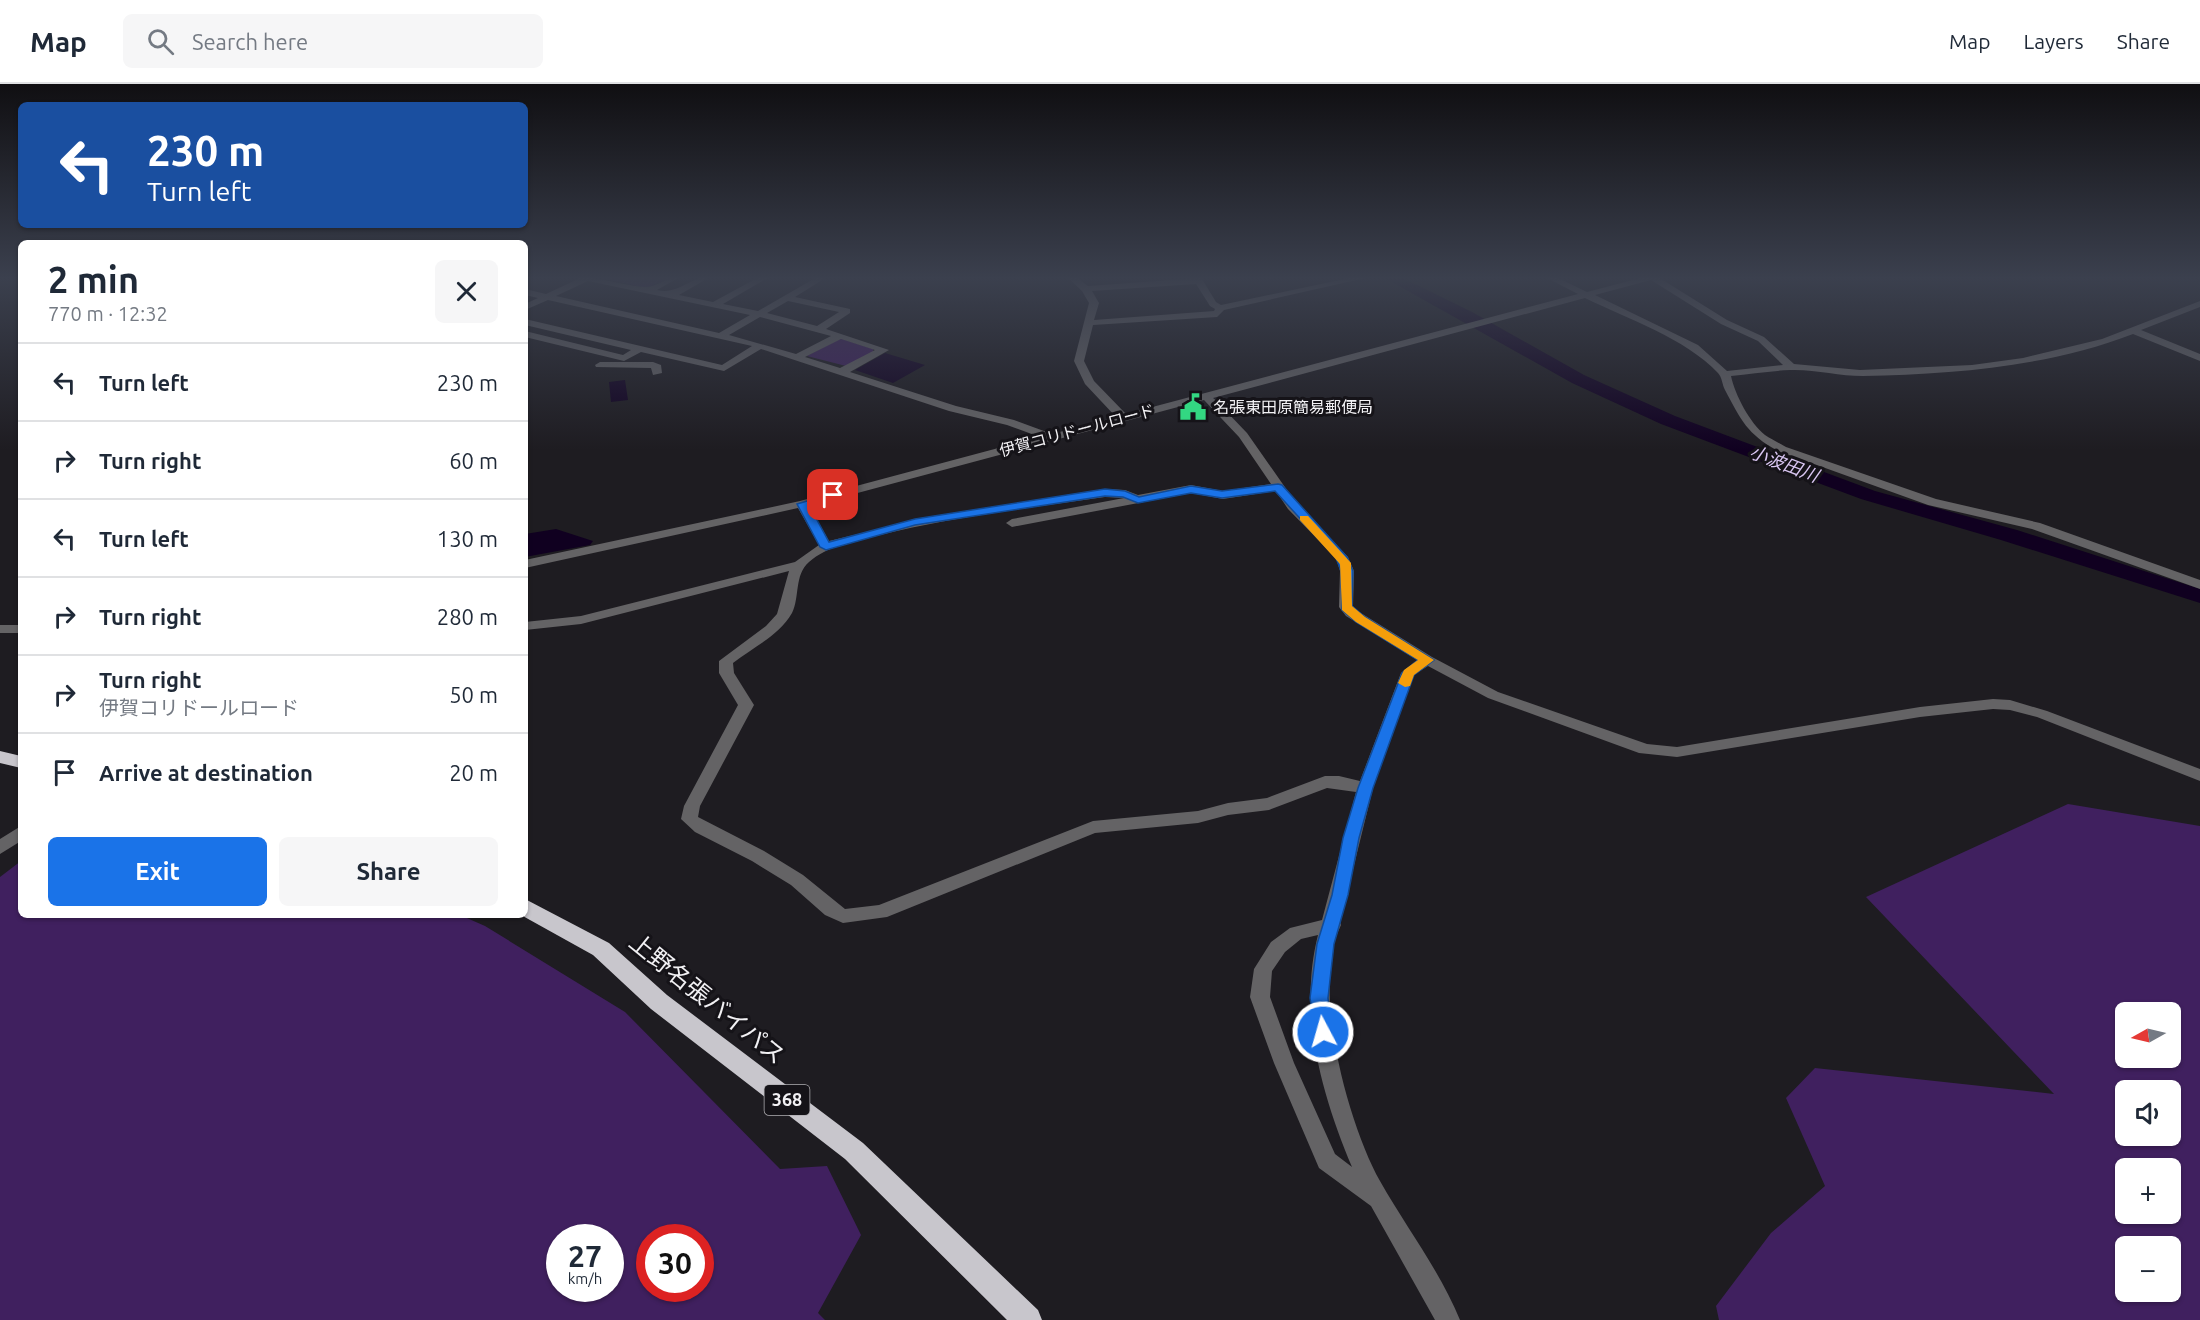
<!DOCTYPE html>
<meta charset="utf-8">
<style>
:root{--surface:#fff;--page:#f6f6f7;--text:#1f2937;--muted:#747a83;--line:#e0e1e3;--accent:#1a73e8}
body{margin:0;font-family:Ubuntu,"Noto Sans JP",sans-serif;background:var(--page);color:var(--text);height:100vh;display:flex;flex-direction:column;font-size:22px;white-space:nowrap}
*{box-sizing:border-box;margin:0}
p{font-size:20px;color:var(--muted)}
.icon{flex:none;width:33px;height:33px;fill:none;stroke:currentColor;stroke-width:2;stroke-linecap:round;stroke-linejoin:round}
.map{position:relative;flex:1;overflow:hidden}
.panel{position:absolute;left:18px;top:156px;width:510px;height:678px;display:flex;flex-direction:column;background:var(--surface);border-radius:9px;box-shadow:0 2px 4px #0004}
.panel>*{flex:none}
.guide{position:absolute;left:18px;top:18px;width:510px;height:126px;border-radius:9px;box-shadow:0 2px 4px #0004;background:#1a4fa0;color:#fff;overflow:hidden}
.needle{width:39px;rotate:262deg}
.controls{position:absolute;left:2115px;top:918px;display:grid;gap:12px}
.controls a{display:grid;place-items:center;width:66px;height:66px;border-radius:9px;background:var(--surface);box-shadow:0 2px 4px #0004;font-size:30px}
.speed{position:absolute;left:546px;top:1140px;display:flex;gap:12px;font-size:30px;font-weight:700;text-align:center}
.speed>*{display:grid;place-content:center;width:78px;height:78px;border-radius:50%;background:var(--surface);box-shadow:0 2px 4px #0004;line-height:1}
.speed small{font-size:15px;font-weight:400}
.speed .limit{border:9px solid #d22;background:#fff;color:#111}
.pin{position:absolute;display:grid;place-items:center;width:51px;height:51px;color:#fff;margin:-26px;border-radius:12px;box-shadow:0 3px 9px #0006}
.me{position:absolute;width:66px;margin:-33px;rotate:354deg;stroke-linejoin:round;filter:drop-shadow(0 0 4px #0008)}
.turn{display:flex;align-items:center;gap:21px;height:126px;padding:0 30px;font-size:27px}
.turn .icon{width:78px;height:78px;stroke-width:2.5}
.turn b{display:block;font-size:42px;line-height:51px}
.round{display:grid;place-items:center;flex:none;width:63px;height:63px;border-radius:9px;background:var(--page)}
.summary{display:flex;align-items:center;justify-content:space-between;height:102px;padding:0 30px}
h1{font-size:36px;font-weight:700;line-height:45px}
.cta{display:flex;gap:12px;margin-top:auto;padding:12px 30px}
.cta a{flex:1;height:69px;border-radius:9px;background:var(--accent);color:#fff;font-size:24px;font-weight:700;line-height:69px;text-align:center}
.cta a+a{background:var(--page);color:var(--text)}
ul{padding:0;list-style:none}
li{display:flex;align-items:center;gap:18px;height:78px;padding:0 30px;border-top:2px solid var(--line)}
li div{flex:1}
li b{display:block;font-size:22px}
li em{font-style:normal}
header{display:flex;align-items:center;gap:36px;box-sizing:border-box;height:84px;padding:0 30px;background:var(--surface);border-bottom:2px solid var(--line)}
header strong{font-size:28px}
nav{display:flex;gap:33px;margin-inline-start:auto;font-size:21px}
.search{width:420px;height:54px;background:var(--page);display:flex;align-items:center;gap:15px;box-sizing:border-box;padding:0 21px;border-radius:9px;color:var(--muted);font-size:22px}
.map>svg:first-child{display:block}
.green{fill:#40205f;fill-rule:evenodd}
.water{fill:#100020}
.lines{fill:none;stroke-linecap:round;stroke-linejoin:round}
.river{fill:#100020;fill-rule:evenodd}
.minor{fill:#646365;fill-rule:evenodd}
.highway{fill:#c8c6cc;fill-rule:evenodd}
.route{fill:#1a73e8;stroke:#114b97;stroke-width:1.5}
.slow{fill:#f59e0b}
.labels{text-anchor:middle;stroke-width:6;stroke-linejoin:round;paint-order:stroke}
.far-poi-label{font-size:16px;fill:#f2f1f4;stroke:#151318;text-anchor:start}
.far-street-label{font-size:16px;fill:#f2f1f4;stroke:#151318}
.far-water-label{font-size:18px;font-style:italic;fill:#d9c6f2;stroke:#151318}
.shield{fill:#151318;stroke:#b0aeb2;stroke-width:1.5}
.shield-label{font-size:18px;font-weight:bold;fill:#f2f1f4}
.near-street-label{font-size:24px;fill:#f2f1f4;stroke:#151318}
</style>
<header>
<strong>Map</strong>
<div class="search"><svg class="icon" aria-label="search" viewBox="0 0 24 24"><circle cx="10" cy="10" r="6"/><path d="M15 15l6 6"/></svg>Search here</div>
<nav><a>Map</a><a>Layers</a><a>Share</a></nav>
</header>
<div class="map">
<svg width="2200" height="1236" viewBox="0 0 2200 1236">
<rect width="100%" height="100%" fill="#1e1c21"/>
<path class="green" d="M595,193H673L646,204Z
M842,255L873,265V268L846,282L807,272L837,256Z
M2068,720L2200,742V1236H1719L1716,1222L1771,1149L1825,1102L1786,1014L1815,984L2054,1010L1866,813ZM2126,928H2170V974H2126ZM2126,1006H2170V1052H2126ZM2126,1084H2170V1130H2126ZM2126,1162H2170V1208H2126Z
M21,777V831H460L485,842L625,928L780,1085L827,1082L861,1151L818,1229L825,1236H0V793ZM560,1154H610V1204H560ZM650,1154H700V1204H650Z"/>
<path class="water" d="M885,269L925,281L893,299L855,286Z
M625,296L628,316L611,318L609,298Z
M556,445L593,457L590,461L525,473V450Z"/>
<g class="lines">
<path class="river" d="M1383,193H1401L1472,228L1584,291L1675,332L1875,407L2017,446L2200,505V519L2001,456L1861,415L1661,340L1572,299Z"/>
<path class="minor" d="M577,193C600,193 621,201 644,203C655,204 666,193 680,193L657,206C679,211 688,193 710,193L679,211L713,218L759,193H769L723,220L758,227L817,193H827L795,213L850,225V229L826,245L889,266L850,288L956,322L1014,336L1052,350L1116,333L1085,300L1074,277L1089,219L1082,207L1067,193H1076L1088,202L1199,194L1202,195L1216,218L1221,221L1354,193H1370L1224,226L1217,233L1093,241L1084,277L1094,297L1126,330L1578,210L1545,193H1556L1587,208L1644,193H1658L1727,236L1764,253L1794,280L1860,286L1972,281L2023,274L2102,255L2200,217V223L2141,246L2200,270V277L2133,250C2047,283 1954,290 1863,292C1839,292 1814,285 1790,286C1770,287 1750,290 1731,292C1735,311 1750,339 1765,351C1771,355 1779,359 1786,363L1936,415L2040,439L2200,496V505L2032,445L1928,421L1778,367C1747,350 1741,336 1725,306C1722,300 1722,293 1718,289C1685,254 1628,235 1585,214L1213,314L1218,318L1309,324L1310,326L1305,329L1224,325L1247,349L1296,419L1348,473L1354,487L1353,522L1356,526L1432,573L1498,608L1647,660L1677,663L1920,623L1993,615L2010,616L2047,627L2200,685V697L2037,633L2010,626L1993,625L1920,633L1677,673L1639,669L1488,614L1428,582L1414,591L1373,704L1340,838L1341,841C1310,901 1348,1040 1380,1097C1406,1143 1440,1187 1460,1236H1435L1371,1122L1319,1084L1274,979L1250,913L1254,885L1271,858L1290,844L1322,836L1356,708L1327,704L1269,726L1228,731L1198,739L1095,749L887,833L843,839L825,831L791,801L752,777L695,748L681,735L684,722L738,621L719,589V577L766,542L777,530L789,487L581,540L525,546V538L581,532L795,478L819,461L798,424L525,484V476L800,417L1040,353L1007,341L949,327L761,265L724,287L641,268L624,277L525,253V247L623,271L631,266L525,241V235L722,281L752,262L548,216L525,226V220L538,214L525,211V205L546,210L578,195ZM1651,196L1721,240L1758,257L1783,281L1727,287L1698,261L1595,211ZM588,197L750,231L719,249L556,212ZM1196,200L1210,222L1215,225L1214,227L1094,236L1099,219L1092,207ZM788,217L839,228L817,242L767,229ZM760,233L831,252L796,270L729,251ZM841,255L875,266L840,284L805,273ZM1204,316L1239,353L1271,400L1223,407L1191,401L1138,411L1125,406L1105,405L925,434L829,457L809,422ZM1276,407L1288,425L1336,474L1340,487L1339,523L1346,532L1417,576L1401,589L1360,697L1339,692H1325L1267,714L1228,719L1198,727L1093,737L879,821L845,825L803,791L764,767L698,733L700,722L754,621L734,589L733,579C753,563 779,552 792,529C800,513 794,491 809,478C827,462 854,458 876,452C951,433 1028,424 1105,413L1124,414L1012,435L1006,439L1012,443L1191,409L1223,415ZM1318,851C1298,929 1322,1011 1352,1083L1335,1070L1294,979L1270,913L1272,887L1285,868L1301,855Z
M600,278H653L661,281L662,289L653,291L651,284L596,283L595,281Z
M0,541H21V549H0Z
M21,742V757L0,770V755Z"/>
<path class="highway" d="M0,667L21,672V684L0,679Z
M525,815L609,859L667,911L863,1059L1038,1226L1042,1236H1007L845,1075L651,925L593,871L521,831H525Z"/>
</g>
<linearGradient id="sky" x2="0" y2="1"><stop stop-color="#100f12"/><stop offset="0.53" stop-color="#3b404e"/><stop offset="1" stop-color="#3b404e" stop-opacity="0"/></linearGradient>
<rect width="2200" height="366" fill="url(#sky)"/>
<path class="route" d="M1278,400L1282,401L1347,473L1353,487L1352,522L1365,533L1434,576L1414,591L1373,704L1359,754L1348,811L1334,860L1328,914L1332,948L1329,954L1323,956L1316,954L1310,914L1317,860L1332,811L1343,754L1358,704L1402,589L1418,576L1356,538L1342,526L1341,487L1336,474L1275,407L1222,414L1191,409L1138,419L1123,413L1105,412L915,441L826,466L820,463L797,420L837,408V413L809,421L829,458L915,435L1105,405L1125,407L1139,413L1191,402L1222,407Z"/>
<path class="slow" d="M1300,432H1308L1351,479L1352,522L1365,533L1434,576L1414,591L1410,602L1405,603L1398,599L1404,586L1418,576L1356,538L1342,526L1340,480L1300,436Z"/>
<defs>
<symbol id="civic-bare" viewBox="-9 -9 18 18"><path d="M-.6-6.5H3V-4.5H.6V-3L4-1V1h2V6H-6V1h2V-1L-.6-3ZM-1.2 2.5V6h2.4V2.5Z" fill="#33d882" stroke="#151318" stroke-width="2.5" paint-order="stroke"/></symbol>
</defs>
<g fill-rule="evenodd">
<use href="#civic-bare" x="1174" y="304" width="38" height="38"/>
</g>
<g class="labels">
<g class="far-poi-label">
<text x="1213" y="329">名張東田原簡易郵便局</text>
</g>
<g class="far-street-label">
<text transform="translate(1077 346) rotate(-15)" y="6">伊賀コリドールロード</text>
</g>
<g class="far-water-label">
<text transform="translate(1784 380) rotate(21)" y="6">小波田川</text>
</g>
<rect class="shield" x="764.5" y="1001" width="45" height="30" rx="4.5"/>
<g class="shield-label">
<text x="787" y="1022">368</text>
</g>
<g class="near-street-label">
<text transform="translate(707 915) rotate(39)" y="8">上野名張バイパス</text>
</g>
</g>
</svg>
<div class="controls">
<a><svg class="needle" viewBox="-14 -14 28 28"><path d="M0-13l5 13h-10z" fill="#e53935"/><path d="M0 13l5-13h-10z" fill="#747a83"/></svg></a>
<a><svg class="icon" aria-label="sound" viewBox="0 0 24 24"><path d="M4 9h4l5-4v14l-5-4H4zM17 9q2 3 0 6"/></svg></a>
<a>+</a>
<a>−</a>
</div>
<div class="speed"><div>27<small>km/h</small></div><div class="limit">30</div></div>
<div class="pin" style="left:833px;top:411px;background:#d93025"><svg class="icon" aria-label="arrive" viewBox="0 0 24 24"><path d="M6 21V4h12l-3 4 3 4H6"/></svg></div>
<svg class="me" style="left:1323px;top:948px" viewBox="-20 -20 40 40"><circle r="17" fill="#1a73e8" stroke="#fff" stroke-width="3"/><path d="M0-11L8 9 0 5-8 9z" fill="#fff"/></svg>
<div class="guide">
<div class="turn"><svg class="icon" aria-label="left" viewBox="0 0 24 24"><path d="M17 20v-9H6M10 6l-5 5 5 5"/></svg><div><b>230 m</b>Turn left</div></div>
</div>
<section class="panel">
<div class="summary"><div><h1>2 min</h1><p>770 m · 12:32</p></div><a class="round"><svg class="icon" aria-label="close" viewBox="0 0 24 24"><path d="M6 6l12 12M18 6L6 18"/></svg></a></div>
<ul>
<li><svg class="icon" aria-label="left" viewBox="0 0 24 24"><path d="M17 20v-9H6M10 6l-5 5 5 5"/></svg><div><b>Turn left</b></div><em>230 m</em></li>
<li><svg class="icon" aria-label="right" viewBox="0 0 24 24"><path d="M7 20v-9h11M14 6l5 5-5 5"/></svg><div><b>Turn right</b></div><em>60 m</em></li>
<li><svg class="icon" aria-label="left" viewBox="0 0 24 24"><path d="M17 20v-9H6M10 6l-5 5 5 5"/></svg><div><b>Turn left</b></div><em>130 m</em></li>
<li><svg class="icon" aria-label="right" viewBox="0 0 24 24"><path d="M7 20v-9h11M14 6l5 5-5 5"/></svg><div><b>Turn right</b></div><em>280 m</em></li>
<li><svg class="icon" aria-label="right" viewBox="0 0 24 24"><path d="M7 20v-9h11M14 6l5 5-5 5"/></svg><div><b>Turn right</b><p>伊賀コリドールロード</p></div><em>50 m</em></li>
<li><svg class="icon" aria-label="arrive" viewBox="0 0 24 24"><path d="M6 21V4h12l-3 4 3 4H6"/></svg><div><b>Arrive at destination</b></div><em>20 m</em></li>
</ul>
<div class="cta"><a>Exit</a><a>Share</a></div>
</section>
</div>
